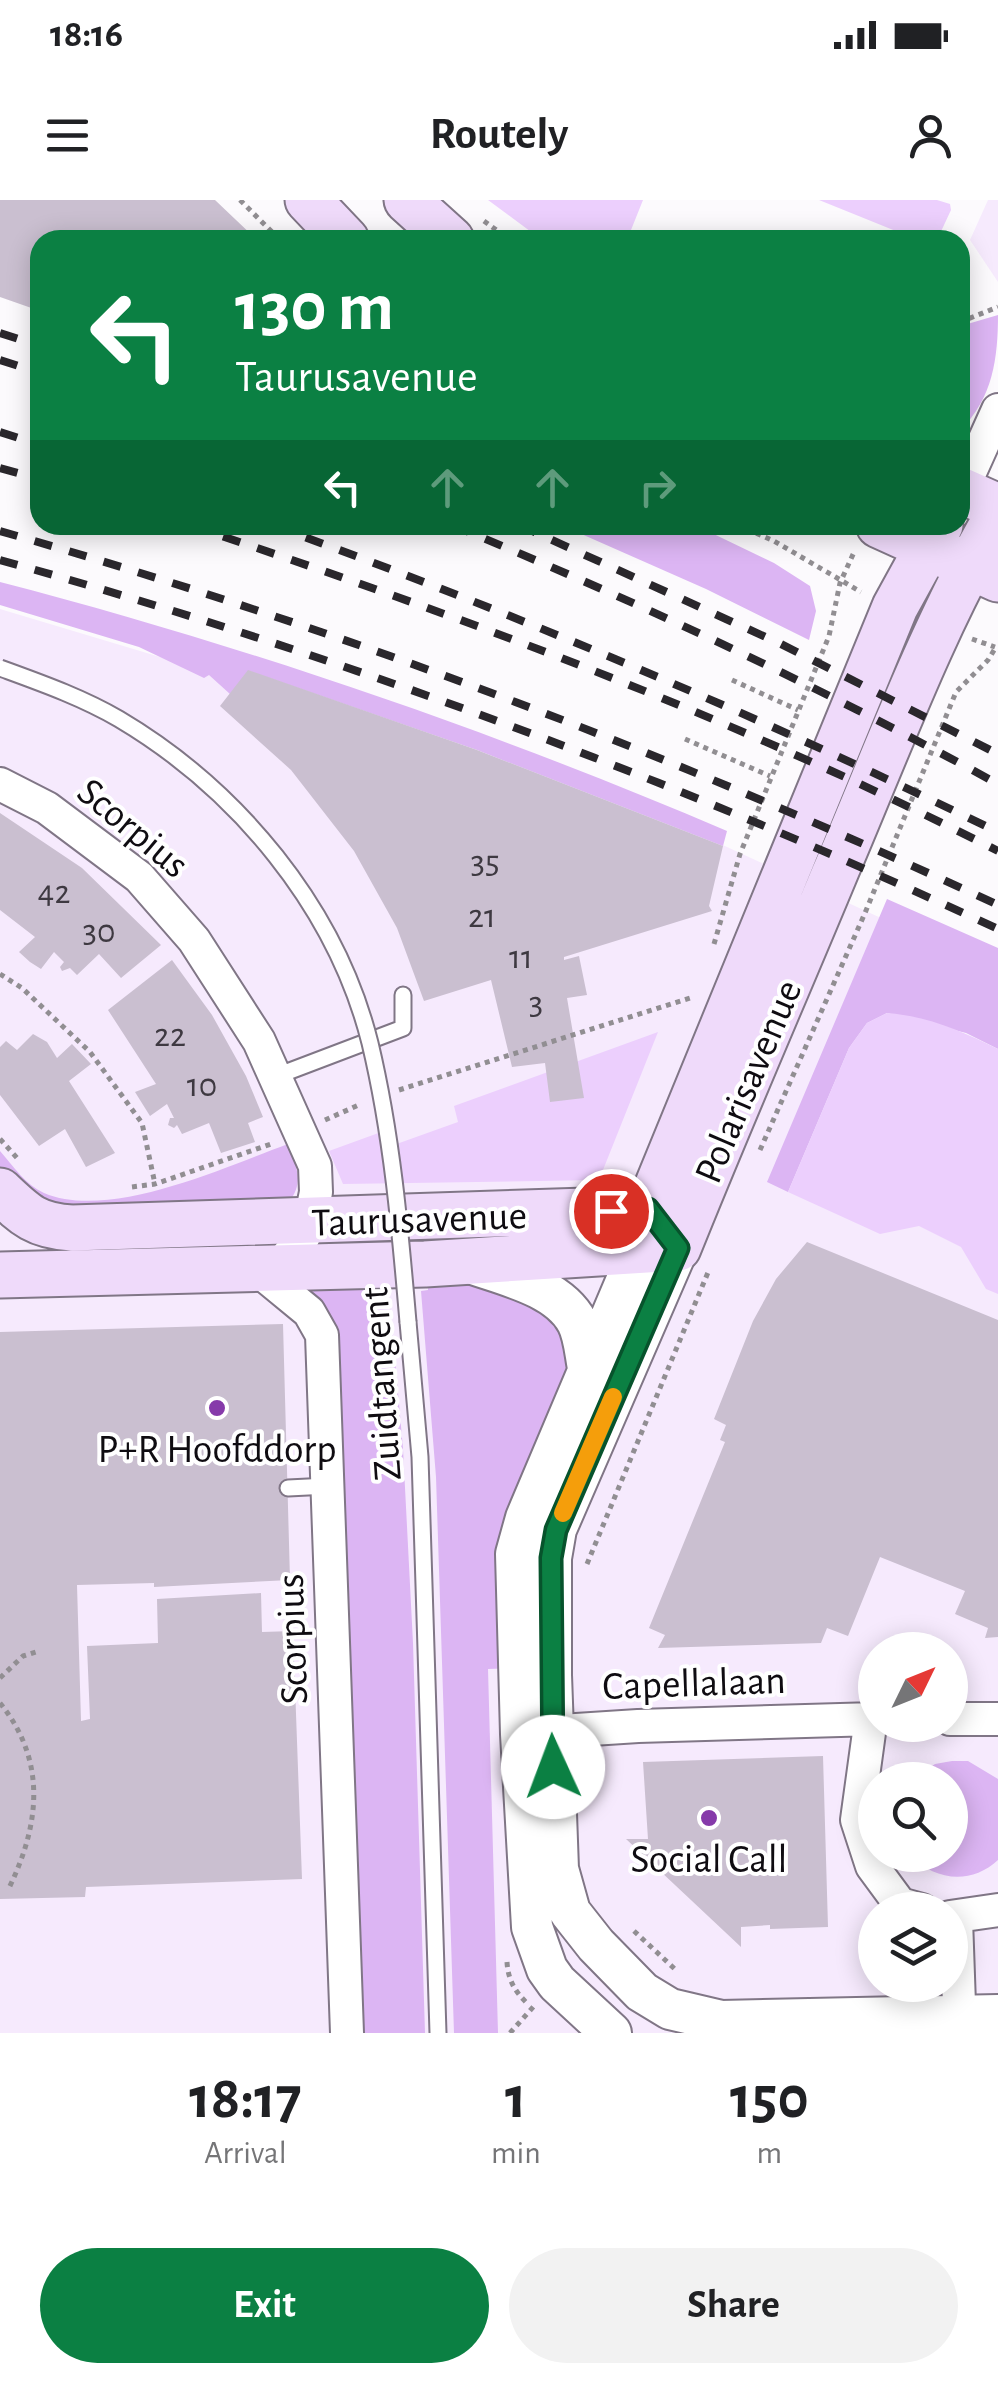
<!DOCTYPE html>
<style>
:root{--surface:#fff;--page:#f2f2f2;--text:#202124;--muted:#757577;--accent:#0b8043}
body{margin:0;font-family:"Alegreya Sans",sans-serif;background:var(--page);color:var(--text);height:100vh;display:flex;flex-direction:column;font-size:38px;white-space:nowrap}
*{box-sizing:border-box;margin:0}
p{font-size:32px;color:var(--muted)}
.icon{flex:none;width:55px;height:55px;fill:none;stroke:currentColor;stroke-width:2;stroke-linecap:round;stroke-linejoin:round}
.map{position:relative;height:1833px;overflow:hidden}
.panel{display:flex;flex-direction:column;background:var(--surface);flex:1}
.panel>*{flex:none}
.banner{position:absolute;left:30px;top:30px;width:940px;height:305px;border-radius:30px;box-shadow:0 5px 25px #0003;background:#0b8043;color:#fff;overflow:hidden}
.needle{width:65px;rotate:47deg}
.tools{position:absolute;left:858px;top:1432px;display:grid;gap:20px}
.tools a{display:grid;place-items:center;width:110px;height:110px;border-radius:50%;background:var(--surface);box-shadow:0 5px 25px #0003;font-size:50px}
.pin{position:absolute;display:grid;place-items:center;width:85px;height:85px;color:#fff;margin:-42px;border:5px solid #fff;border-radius:50%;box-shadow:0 2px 10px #0007}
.me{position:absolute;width:110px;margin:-55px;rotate:358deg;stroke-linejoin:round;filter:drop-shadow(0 0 8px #0008)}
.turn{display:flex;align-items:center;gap:35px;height:210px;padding:0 40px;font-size:45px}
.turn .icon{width:130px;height:130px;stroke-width:2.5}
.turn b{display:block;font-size:70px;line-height:85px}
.lanes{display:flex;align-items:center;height:95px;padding:0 40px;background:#0003;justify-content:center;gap:50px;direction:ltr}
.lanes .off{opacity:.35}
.eta{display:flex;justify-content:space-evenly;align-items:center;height:170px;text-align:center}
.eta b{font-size:60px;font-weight:600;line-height:70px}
.cta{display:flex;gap:20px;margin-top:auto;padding:20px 40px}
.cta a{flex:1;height:115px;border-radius:60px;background:var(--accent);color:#fff;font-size:40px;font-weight:600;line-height:115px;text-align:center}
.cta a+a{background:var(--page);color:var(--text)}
.status{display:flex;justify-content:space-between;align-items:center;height:70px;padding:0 50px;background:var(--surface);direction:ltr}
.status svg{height:28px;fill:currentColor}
header{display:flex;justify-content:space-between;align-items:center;height:130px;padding:0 40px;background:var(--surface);font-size:45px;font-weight:600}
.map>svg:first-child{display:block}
.built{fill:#f6eafd;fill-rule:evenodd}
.green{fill:#dcb5f3}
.water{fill:#eccffd}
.building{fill:#cabfd0}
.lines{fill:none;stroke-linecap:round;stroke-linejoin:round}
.service-casing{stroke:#807686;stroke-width:19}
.minor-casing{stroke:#807686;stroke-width:36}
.tertiary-casing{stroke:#807686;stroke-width:44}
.secondary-casing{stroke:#807686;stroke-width:49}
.path{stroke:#918e92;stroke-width:5;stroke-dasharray:5 5;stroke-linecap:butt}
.service{stroke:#fff;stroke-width:15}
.minor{stroke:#fff;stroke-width:32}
.tertiary{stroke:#fff;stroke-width:40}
.secondary{stroke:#efdafa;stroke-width:45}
.rail{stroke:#2a272c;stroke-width:8;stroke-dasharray:18 18;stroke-linecap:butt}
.service-bridge-casing{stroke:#807686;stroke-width:19;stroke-linecap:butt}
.service-bridge{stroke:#fff;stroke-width:15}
.route-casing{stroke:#07532c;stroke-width:25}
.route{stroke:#0b8043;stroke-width:18}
.slow{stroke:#f59e0b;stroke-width:18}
.poi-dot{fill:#863aaa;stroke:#fff;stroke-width:4}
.labels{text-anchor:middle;stroke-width:8;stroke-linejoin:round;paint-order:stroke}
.number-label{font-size:35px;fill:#3e3941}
.street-label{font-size:40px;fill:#0f0c11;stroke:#fff}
.poi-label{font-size:40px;fill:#0f0c11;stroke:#fff}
</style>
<div class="status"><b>18:16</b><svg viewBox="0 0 49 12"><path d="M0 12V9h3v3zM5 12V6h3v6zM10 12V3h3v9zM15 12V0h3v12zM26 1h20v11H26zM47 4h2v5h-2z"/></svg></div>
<header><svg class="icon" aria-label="menu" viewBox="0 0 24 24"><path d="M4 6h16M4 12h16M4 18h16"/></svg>Routely<svg class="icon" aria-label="person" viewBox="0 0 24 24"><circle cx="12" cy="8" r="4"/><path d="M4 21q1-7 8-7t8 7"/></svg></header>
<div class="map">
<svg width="998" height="1833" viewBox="0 0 998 1833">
<rect width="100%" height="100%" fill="#fcfafd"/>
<path class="built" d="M988,0H998V82L970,40Z
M0,409L601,589L894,724L879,880L998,944V1833H0ZM875,1450H950V1525H875ZM875,1580H950V1655H875ZM875,1710H950V1785H875Z"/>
<path class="green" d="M998,115C998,157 993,199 960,230V135L964,125Z
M561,325H695L774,363L810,386L816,411L809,440L706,389Z
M0,382C243,445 496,532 727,631L723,646L477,550L249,471L230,494L209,475L204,478L139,447L0,405Z
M887,699L998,748V849L966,833L887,813L867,823L849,848L788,992L767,982Z
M288,944C296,967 305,981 289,1002L87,1015L23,995L0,969V951C13,966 26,985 44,993C109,1021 225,967 288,944Z
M427,1074L467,1077L551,1109L572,1162L514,1468L488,1469L498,1833H454L436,1277L421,1091L428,1090Z
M374,1077L377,1101H390L403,1249L413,1443L425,1833H357L335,1142L300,1088Z
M952,1561H968L998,1579V1660C971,1685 935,1681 910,1655H950V1580H912L935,1564Z"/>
<path class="water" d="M488,0H643L627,40H542Z
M819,0H937L950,4L951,10L937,40H918Z
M887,813C927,816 962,831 998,849V1094L986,1089L961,1047L919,1026L880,1034L788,992L849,848L867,823Z
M658,832L599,980L343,984L329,951L384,931L391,946L458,922L454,906Z"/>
<path class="building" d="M0,0H215L257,40H40V111L0,97Z
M248,470L477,550L723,646L709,706L712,711L564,757V760L579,756L587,795L567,798L584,898L550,902L545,863L512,867L491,780L424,801L397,728L354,651L291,570L220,506Z
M0,613L82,668L161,745L121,778L99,754L77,775L70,768L62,771L60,767L64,762L54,752L41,769L30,762L19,752L35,737L0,710Z
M172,760L212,815L246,876L263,917L248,923L255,942L221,953L209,923L182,934L177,925L174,928L168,925L170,918H174L167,904L150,916L135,892L156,884L108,810Z
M33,834L47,842L57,858L72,844L91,864L69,881L115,953L86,967L65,929L39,946L0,895V847L6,841L17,850Z
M807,1042L998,1120V1437L985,1438L988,1428L955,1414L965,1391L880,1357L848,1436L827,1428L821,1443L658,1448L665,1435L649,1428L725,1242L720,1240L726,1225L714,1219L753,1121L776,1079Z
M283,1124L290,1380L154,1387V1383L77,1385L81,1521L90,1519L87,1446L158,1443L157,1399L261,1393L262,1432L293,1431L302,1679L86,1687L85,1697L0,1699V1132Z
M823,1556L828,1727L770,1729V1725L741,1727V1747L626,1639H648L643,1562Z"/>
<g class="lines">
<defs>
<path id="service" d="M274,877L403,828V795
M408,1122L420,1257L438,1833
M288,1288L328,1286"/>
<path id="minor" d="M962,290L998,210
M0,584L47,608L139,677L194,740L259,841L315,966L316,992L310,1022L304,1036L276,1070
M258,1070L309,1112L322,1135L347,1833
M871,1518L857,1620L872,1666L900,1704L922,1710
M950,1519H998
M530,1533L638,1526L875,1519
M950,1717L998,1710
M956,1719L960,1833"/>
<path id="tertiary" d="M660,1025L678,1048L556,1329L551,1358V1475L558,1669L570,1712L596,1745L642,1792L670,1809L721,1821L998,1815
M467,1062C503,1075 558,1086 577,1122C584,1135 585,1153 588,1168
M611,1833L557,1783L547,1769L532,1727L521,1534L516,1354L526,1318L639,1051L645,1023"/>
<path id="secondary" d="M308,0L346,40
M407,0L451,40
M960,290L998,307
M879,325L998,379
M0,991C25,1015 36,1026 72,1028L648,1009L895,407L940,325
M0,1075L425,1064L678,1048C728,923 782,800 834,675C886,554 931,429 998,315"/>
</defs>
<use href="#service" class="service-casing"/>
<use href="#minor" class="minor-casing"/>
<use href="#tertiary" class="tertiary-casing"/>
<use href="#secondary" class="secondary-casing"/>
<path class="path" d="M240,0L280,40
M484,21L510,40
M960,122L998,107
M738,325L774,341L861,392
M972,439L995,447
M732,480L798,510
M685,539L770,576
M714,744L740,654L829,436L840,383L855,350
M0,774L22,788L90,852L142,923L155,984
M399,890L693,797
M325,920L361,904
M0,939L18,959
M760,950L865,713L956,492L988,460L996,447
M132,987L155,984L274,943
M587,1364L709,1070
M0,1478L23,1456L39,1451
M0,1503C47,1561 40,1624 9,1688
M634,1731L677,1771
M507,1762C508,1780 515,1792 528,1804
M510,1833L534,1806"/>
<use href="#service" class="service"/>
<use href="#minor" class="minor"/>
<use href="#tertiary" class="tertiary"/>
<use href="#secondary" class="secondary"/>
<path class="rail" d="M0,133L40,146
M0,160L40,173
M0,232L40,245
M0,268L40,279
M189,325C464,417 739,519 998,651
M272,325C519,415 762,517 998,632
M452,325C638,402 821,487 998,584
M519,325L781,444L998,554
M0,331C342,429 675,555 998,705
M0,360C341,455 676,580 998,729"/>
<defs>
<path id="service-bridge" d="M0,468C41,483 81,497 119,519C237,589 336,707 370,843C392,935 400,1028 408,1122"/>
</defs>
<use href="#service-bridge" class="service-bridge-casing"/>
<use href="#service-bridge" class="service-bridge"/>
</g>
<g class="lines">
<defs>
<path id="route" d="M553,1567L551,1358L556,1330L678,1048L648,1009L611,1011"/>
</defs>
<use href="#route" class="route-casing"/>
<use href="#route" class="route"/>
<path class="slow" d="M563,1313L613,1197"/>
</g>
<g class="poi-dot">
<circle cx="217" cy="1208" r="10"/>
<circle cx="709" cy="1618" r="10"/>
</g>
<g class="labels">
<g class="number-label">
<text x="485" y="673">35</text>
<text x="54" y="703">42</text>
<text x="482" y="727">21</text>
<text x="99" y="742">30</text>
<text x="521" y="768">11</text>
<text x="536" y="814">3</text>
<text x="170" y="846">22</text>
<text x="202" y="896">10</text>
</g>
<g class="street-label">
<text transform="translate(134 627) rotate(40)" y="14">Scorpius</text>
<text transform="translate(747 881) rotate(-67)" y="14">Polarisavenue</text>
<text transform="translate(419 1018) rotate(-2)" y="14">Taurusavenue</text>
<text transform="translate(380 1184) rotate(-94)" y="14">Zuidtangent</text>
<text transform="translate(291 1439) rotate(-92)" y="14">Scorpius</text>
<text transform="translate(694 1482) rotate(-2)" y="14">Capellalaan</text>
</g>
<g class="poi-label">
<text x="217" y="1262">P+R Hoofddorp</text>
<text x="709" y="1672">Social Call</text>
</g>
</g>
</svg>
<div class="tools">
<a><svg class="needle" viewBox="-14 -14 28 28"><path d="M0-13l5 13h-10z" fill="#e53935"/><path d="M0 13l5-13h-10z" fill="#757577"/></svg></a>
<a><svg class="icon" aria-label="search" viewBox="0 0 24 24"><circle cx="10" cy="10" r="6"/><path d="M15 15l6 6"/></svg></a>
<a><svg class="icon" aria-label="layers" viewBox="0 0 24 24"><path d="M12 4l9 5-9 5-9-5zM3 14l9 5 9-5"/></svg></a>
</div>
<div class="pin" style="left:611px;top:1011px;background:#d93025"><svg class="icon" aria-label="arrive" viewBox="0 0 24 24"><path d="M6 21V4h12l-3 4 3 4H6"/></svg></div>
<svg class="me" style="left:553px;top:1567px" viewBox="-20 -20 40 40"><circle r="19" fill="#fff"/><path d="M0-13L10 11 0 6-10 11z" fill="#0b8043"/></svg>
<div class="banner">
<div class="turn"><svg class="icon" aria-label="left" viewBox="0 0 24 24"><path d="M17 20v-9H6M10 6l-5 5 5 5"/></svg><div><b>130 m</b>Taurusavenue</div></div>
<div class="lanes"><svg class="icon" aria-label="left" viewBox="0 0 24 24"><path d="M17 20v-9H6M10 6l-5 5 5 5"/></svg><svg class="icon off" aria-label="ahead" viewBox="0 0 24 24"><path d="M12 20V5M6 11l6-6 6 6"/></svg><svg class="icon off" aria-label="ahead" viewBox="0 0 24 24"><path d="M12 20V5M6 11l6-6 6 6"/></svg><svg class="icon off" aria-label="right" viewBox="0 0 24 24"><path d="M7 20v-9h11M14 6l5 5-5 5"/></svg></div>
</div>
</div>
<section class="panel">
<div class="eta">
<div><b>18:17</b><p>Arrival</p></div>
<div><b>1</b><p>min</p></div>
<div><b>150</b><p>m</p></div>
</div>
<div class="cta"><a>Exit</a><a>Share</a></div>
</section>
